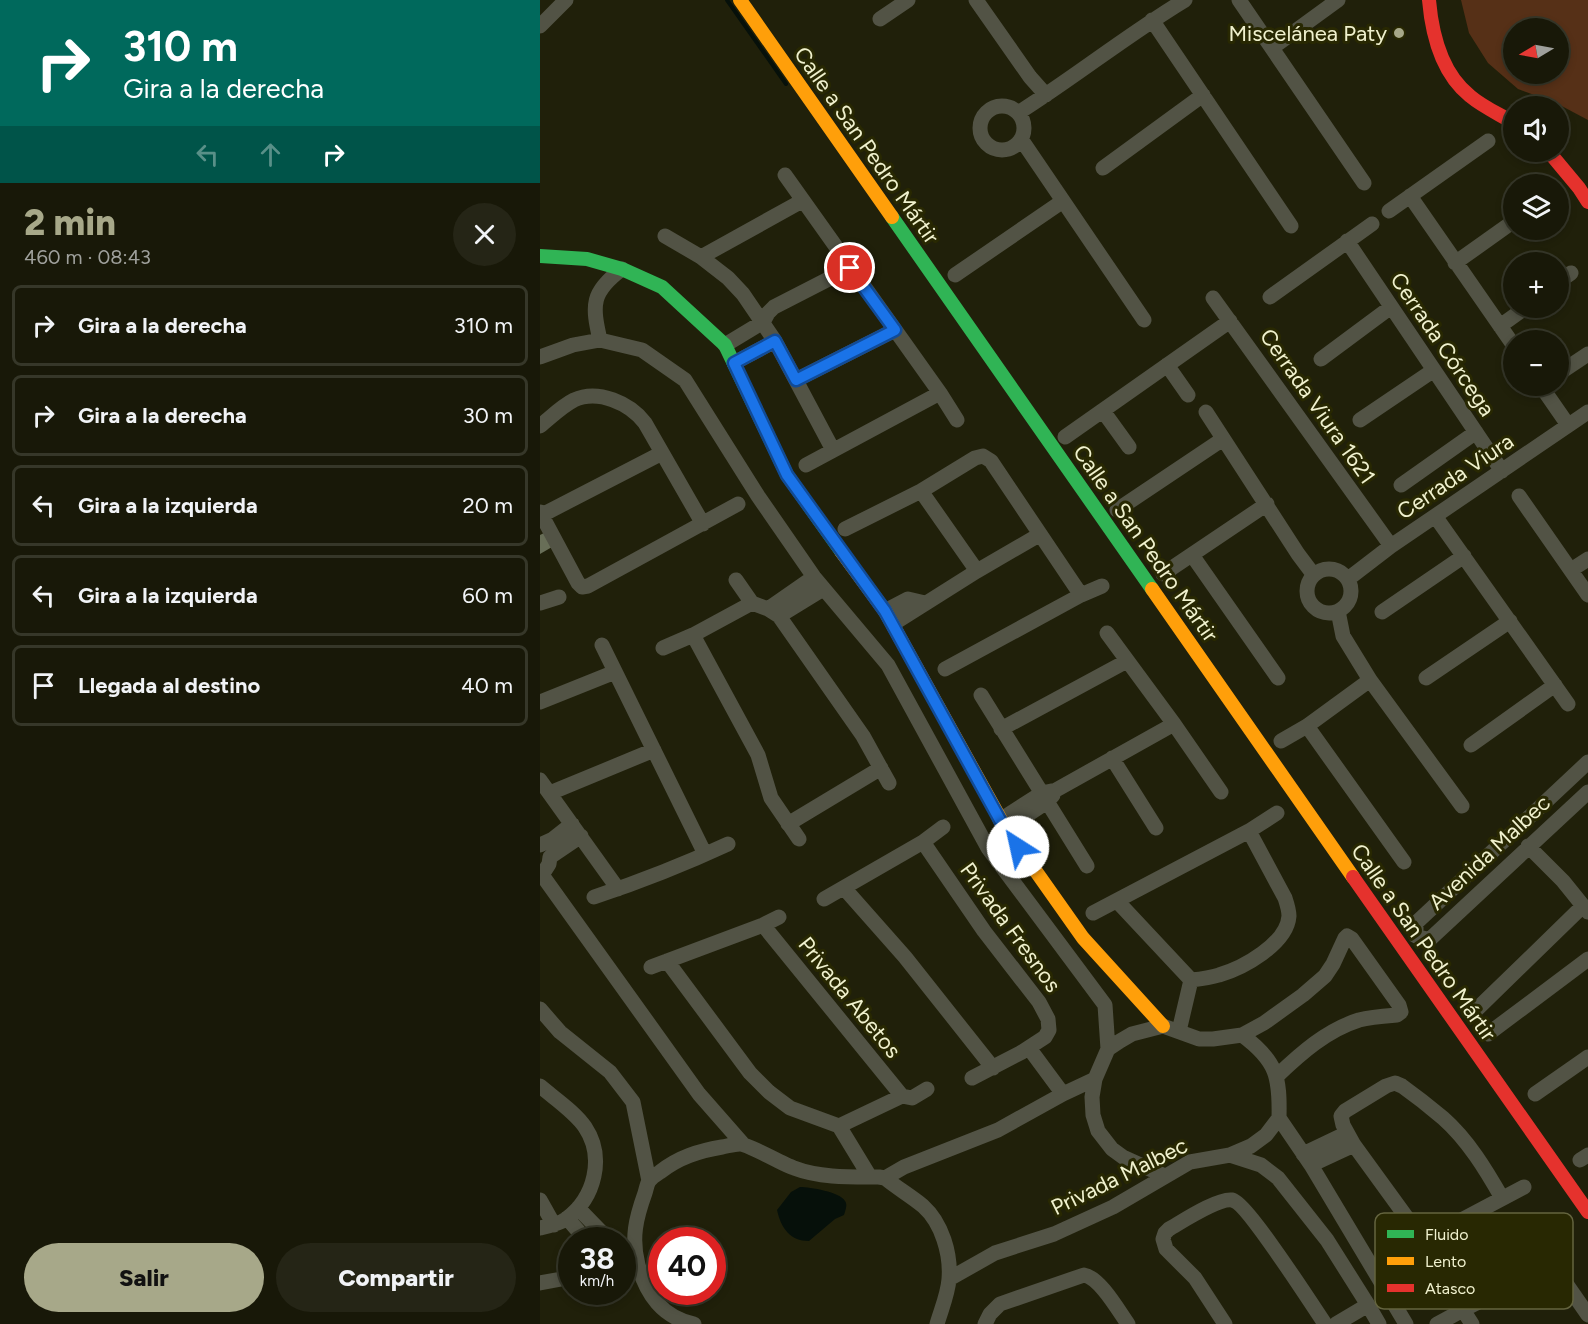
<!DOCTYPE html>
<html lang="es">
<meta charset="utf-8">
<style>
:root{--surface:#181808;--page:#252516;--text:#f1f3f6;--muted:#9fa09c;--line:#363729;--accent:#a7a889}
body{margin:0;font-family:Figtree,sans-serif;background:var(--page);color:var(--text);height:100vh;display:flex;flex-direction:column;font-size:22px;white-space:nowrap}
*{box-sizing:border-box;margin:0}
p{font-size:20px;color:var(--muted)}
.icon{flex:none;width:33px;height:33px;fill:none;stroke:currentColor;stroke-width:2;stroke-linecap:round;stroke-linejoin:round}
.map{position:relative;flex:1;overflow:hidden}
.panel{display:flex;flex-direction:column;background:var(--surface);width:540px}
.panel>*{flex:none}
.hud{background:#00695c;color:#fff;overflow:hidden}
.needle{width:39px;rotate:260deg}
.buttons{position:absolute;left:963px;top:18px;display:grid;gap:12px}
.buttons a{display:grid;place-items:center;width:66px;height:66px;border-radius:50%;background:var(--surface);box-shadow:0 3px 9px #0003,0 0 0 2px var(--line);font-size:30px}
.speed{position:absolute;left:18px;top:1227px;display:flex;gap:12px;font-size:30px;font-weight:700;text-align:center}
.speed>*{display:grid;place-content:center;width:78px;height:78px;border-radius:50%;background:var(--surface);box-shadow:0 3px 9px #0003,0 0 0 2px var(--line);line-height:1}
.speed small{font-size:15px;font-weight:400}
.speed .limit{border:9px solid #d22;background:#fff;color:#111}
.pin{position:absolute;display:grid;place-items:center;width:51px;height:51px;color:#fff;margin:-26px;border:3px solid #fff;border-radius:50%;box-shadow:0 2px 6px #0007}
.me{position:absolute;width:66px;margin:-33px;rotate:325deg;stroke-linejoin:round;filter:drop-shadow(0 0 4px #0008)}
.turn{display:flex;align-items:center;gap:21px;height:126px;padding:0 24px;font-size:27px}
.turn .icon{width:78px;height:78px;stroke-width:2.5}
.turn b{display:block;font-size:42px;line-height:51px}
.lanes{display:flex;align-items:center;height:57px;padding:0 24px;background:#0003;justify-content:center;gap:30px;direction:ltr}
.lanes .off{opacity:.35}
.round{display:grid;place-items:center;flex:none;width:63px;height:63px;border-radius:32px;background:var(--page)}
.headline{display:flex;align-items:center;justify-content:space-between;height:102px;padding:0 24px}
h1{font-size:36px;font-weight:800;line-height:45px;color:var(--accent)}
.action{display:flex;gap:12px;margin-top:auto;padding:12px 24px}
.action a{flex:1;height:69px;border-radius:36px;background:var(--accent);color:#111;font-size:24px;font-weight:800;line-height:69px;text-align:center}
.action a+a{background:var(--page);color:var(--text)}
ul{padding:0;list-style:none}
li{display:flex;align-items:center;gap:18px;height:81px;margin:0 12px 9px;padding:0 12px;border:3px solid var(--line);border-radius:9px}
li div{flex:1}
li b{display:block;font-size:22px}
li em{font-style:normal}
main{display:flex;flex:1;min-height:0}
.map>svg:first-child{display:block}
.green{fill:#563017;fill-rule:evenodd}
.water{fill:#06100a}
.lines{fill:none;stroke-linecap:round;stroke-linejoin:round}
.stream{stroke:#06100a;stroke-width:4}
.building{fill:#686e57}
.street{stroke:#525345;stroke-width:15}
.fast{stroke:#30b455;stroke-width:14}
.slow{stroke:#ff9f0a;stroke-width:14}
.jam{stroke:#e5322d;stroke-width:14}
.route-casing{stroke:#114b97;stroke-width:15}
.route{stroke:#1a73e8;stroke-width:10}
.poi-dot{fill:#a7a889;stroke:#282802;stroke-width:2}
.labels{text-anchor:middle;stroke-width:6;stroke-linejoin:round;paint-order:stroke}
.poi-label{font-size:22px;fill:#f0f1ce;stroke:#282802;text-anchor:end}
.street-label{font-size:22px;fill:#f0f1ce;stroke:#282802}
.key{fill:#282802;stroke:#64643f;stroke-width:1.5}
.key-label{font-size:16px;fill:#f0f1ce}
</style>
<main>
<section class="panel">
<div class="hud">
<div class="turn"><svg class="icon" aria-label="right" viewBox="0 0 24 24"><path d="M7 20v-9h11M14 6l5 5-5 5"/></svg><div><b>310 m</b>Gira a la derecha</div></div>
<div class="lanes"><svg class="icon off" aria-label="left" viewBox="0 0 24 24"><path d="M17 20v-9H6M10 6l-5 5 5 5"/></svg><svg class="icon off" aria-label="ahead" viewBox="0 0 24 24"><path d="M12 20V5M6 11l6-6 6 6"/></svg><svg class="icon" aria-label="right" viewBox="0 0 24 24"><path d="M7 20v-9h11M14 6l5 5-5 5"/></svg></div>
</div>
<div class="headline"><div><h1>2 min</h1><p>460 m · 08:43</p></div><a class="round"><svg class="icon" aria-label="close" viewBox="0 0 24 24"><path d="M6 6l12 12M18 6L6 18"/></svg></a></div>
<ul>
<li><svg class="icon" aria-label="right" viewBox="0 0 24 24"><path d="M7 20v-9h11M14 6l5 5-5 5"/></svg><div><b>Gira a la derecha</b></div><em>310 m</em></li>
<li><svg class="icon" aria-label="right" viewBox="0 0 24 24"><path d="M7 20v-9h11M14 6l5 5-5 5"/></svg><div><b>Gira a la derecha</b></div><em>30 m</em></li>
<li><svg class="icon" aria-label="left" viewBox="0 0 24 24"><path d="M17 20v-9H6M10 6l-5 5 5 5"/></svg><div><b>Gira a la izquierda</b></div><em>20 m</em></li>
<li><svg class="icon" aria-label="left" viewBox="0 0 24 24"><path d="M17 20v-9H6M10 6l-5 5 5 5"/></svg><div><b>Gira a la izquierda</b></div><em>60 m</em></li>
<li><svg class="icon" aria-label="arrive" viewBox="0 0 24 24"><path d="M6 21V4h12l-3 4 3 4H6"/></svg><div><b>Llegada al destino</b></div><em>40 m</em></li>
</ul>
<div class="action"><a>Salir</a><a>Compartir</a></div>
</section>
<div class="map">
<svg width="1048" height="1324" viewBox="0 0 1048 1324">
<rect width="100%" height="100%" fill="#20200a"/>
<path class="green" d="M921,0H1048V120L1016,103L978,89L948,63L929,33ZM974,28H1018V74H974Z"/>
<path class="water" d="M260,1187C270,1187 300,1192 305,1201C308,1205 305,1211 304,1215L295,1219L269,1241C250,1241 241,1228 237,1210L251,1192Z"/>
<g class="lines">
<path class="stream" d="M187,0L246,84"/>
</g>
<path class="building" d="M4,533L12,547L0,554V535Z"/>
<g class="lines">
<path class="street" d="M436,0L490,77L506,95
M699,0L824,183
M340,19L368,0
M612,20L751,226
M0,26L26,0
M732,48L798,0
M440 128a22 22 0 1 1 44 0a22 22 0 1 1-44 0Z
M478,113C535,77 587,35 645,0
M481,139L604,320
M563,168L663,95
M245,175L400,393L417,420
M870,196L974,346
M849,211L948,141
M125,236L161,257L188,278L203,294L235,341L293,450
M807,241L962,471
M161,257L262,201
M915,263L974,221
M415,275L523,201
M1018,282L1031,273
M730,297L832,224
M673,298L851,546
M960,326L985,308
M60,340C52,305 51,292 82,269
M185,345L223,322L228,313L234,307L310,268
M0,357L33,345L60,340L102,350L145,380L218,496L274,577L348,665L448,848L565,1005L568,1049
M781,359L851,307
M194,363L235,341
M627,365L648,395
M1018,374L1048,354
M256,380L355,330
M1001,386L1028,425
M563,411L589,447
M666,412L758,554L773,574
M820,420L894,370
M0,426C11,417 22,406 34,400C58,389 90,403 105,423L163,524
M525,437L690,321
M266,465L400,393
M861,485L936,432
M381,491L437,571
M979,496L1048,595
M577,510L683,439
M0,512L38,583L42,587L48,586L198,504
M2,515L122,453
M895,516L1028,704
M305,529L381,491L435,458L443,456L451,461L541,595
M652,555L738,678
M767 591a22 22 0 1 1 44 0a22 22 0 1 1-44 0Z
M1031,570L1048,559
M623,574L727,504
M808,579L851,546L1048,412
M196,580L212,603
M0,603L19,597
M228,609L274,577
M345,611L368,599L385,603
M798,611L803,636L830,680L922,806
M842,612L924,556
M239,616L283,589
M353,624L437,571L499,535
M567,633L634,724L681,792
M153,635L218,755L231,798L259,839
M62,645L165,854
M123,648L153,635L212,603L228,609L239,616L323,736L349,783
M405,669L541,595L562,586
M886,678L970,621
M441,695L547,866
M0,702L75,672
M767,726L864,862
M461,729L587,661
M741,741L767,726L830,680
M931,745L1015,685
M572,758L616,828
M1048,762L876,923V936L889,940L1048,792
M0,780L78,889
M10,793L114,750
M460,820L502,793L516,790L634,724
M248,824L341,768
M466,829L507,802L513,795
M383,842L444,931L499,1002L508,1019L509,1030L505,1037L482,1052L432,1078
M0,845L13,839L32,824
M988,846L1023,881L1048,912
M0,872L159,1094L202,1143
M2,875L9,864L10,857L41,836
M304,888L365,957L453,1068
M54,897C99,882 145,864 188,844
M284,899L383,842L403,827
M577,901L651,980
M553,913L709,831L737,813
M223,925L362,1096
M127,961L210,1073L229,1092L250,1108L299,1126L330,1177
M111,967L223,925L239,917
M651,980C661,979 670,978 679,975C703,968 747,944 749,916C749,910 747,904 745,898L709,831
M0,1009L20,1032L70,1072L93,1102L109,1181
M936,1010L1043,906
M639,1031L651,980
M948,1034L1048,959
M702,1035L724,1023L763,995L785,976L793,964L805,938L807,936L812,939L859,1005L861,1012L857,1015C845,1016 831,1017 819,1020C787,1030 761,1053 737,1076
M489,1048L523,1094
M0,1086C14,1098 35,1112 45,1127C65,1157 55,1198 26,1219C19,1224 9,1226 0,1228
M995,1094L1048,1057
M739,1118L771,1165L866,1324
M299,1126L362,1096L372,1098L387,1089
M763,1154L807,1133
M690,1155L721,1165L738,1178L787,1240L828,1305L839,1324
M1040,1160L1048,1155
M771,1165L814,1145
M625,1176L583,1157L572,1149L558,1131L553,1115L552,1097L555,1079L568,1049L580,1041L592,1034L623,1026L659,1039H673L702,1035C737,1061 740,1077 739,1118
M345,1178L364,1167L458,1130L523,1094L555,1079
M0,1200L14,1225
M38,1208L69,1240
M27,1218L46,1240
M883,1240L814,1145L803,1125L801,1116L805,1111L846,1086L855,1083L862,1086C876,1096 890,1107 903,1118C928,1140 946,1170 962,1198
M865,1250L984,1187
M409,1279L455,1253L514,1234L573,1207L650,1162L690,1155L711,1146L726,1135L739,1118
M0,1283L27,1278L32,1276
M923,1310L932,1324
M154,1324C122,1317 107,1295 98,1265C91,1238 96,1218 105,1193C106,1190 107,1184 109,1181C112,1177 117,1174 120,1172C139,1157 159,1151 182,1147C188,1146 194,1144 200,1144C208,1144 242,1164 254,1168C280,1178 311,1177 339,1177L345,1178C357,1188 371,1196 383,1206C402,1223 411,1254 409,1279C408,1294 401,1310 397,1324
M445,1324L450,1314L460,1304L544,1275C560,1278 578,1310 588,1324
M685,1324L655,1278L626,1249L623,1239L625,1233L629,1229C643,1221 678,1198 692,1200C706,1202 773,1306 785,1324
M796,1324L828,1305
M897,1324L923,1310L1003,1269L1012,1267L1018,1272L1048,1315"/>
<path class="fast" d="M352,217L612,589
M0,256L47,259L82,269L122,287L185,345L247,475L301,551"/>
<path class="slow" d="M200,0L352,217
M301,551L345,611L466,829L543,938L623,1026
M612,589L813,877"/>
<path class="jam" d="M889,0C892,35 901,73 930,96C943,107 959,114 974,123
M1009,152L1039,188L1048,202
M813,877L1048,1212"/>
</g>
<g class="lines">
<defs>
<path id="route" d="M310,268L355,330L256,380L235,341L194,363L247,475L345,611L460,820L478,847"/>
</defs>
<use href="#route" class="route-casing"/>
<use href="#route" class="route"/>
</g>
<circle class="poi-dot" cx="859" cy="33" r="6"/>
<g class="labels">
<g class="poi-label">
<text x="847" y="41">Miscelánea Paty</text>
</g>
<g class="street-label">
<text transform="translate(327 145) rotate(55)" y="8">Calle a San Pedro Mártir</text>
<text transform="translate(903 344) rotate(56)" y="8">Cerrada Córcega</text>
<text transform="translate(778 406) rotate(55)" y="8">Cerrada Viura 1621</text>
<text transform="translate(915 476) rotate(-34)" y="8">Cerrada Viura</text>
<text transform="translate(606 543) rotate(55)" y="8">Calle a San Pedro Mártir</text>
<text transform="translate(949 852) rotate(-43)" y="8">Avenida Malbec</text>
<text transform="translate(471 927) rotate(54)" y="8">Privada Fresnos</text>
<text transform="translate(884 942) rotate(55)" y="8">Calle a San Pedro Mártir</text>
<text transform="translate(310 997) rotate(51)" y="8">Privada Abetos</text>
<text transform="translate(579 1176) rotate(-26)" y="8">Privada Malbec</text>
</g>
</g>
<rect x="835" y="1213" width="198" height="96" rx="9" class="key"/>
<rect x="847" y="1230" width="27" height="8" fill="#30b455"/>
<rect x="847" y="1257" width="27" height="8" fill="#ff9f0a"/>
<rect x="847" y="1284" width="27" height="8" fill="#e5322d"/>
<g class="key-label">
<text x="885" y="1240">Fluido</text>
<text x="885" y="1267">Lento</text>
<text x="885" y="1294">Atasco</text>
</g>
</svg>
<div class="buttons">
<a><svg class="needle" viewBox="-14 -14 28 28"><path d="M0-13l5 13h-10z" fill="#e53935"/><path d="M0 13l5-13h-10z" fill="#9fa09c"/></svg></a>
<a><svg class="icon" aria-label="sound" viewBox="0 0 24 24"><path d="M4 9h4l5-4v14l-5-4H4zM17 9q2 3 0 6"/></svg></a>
<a><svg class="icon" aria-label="layers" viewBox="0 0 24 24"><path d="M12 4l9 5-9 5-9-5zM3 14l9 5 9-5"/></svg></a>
<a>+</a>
<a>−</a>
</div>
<div class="speed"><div>38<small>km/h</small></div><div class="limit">40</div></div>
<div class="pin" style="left:310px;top:268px;background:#d93025"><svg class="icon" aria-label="arrive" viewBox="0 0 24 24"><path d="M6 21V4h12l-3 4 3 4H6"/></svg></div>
<svg class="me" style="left:478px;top:847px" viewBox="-20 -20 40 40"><circle r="19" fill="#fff"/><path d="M0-13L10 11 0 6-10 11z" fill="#1a73e8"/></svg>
</div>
</main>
